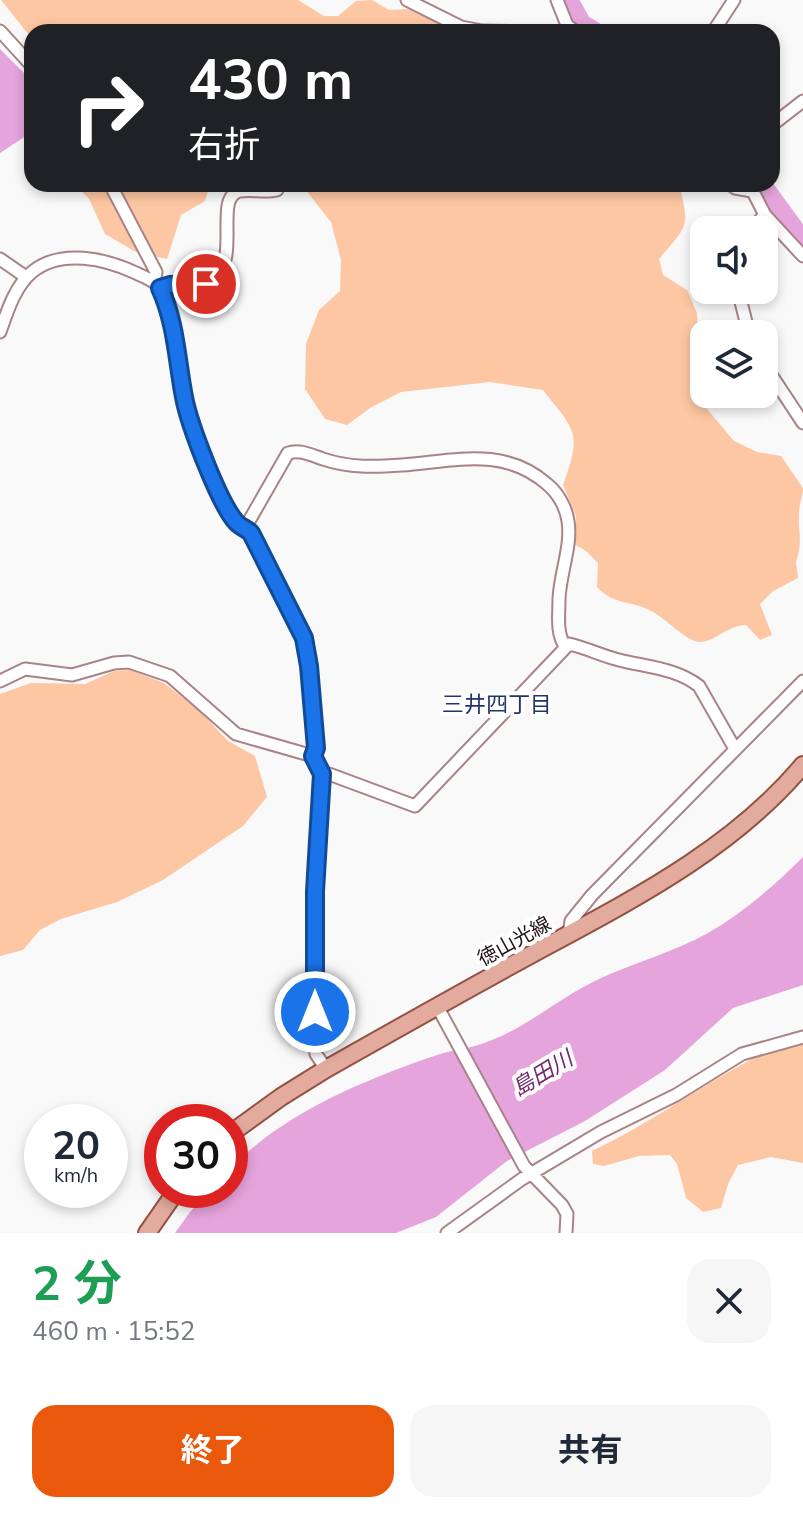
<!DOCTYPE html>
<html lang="ja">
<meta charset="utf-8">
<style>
:root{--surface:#fff;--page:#f6f6f7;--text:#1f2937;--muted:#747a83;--accent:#ea580c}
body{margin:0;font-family:"Nunito Sans","Noto Sans JP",sans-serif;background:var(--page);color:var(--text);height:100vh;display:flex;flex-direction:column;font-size:30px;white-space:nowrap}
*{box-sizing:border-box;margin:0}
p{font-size:26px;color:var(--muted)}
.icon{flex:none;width:44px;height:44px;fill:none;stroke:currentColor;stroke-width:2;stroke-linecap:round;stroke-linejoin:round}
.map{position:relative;height:1233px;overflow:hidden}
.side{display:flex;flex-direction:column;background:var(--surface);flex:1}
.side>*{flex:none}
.guide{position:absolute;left:24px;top:24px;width:756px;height:168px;border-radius:24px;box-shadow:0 4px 12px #0003;background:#202124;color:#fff;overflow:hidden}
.controls{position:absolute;left:690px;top:216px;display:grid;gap:16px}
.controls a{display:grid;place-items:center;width:88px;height:88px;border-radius:16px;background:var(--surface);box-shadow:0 4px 12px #0003;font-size:40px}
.speed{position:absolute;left:24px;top:1104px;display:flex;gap:16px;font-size:40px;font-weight:700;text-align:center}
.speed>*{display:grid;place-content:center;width:104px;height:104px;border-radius:50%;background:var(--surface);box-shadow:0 4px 12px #0003;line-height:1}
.speed small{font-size:20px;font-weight:400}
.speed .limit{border:12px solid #d22;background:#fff;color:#111}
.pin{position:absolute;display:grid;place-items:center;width:68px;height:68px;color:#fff;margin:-34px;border:4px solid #fff;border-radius:50%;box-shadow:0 2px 8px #0007}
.me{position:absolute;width:88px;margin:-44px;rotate:0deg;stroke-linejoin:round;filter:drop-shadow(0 0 6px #0008)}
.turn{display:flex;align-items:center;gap:28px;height:168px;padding:0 32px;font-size:36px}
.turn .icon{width:104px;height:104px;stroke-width:2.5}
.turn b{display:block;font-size:56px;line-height:68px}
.round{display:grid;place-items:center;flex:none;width:84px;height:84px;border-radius:24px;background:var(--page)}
.summary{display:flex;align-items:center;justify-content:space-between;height:136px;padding:0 32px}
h1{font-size:48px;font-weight:700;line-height:60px;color:#1e9e55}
.cta{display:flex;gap:16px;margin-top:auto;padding:16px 32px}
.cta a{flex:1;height:92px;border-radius:24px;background:var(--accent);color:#fff;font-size:32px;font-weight:700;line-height:92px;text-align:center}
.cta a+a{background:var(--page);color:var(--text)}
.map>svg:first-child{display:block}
.green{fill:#fdc7a3}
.water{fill:#e6a4dc}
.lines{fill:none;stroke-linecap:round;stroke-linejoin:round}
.river{stroke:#e6a4dc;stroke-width:22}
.street-casing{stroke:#aa8386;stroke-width:15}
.primary-casing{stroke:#935143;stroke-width:20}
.street{stroke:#fff;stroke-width:11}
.primary{stroke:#e3ab9e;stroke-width:16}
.route-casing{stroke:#114b97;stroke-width:20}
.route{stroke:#1a73e8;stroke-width:14}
.labels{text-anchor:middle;stroke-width:8;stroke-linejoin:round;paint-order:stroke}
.street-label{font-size:20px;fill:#201113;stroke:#fff}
.neighbourhood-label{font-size:22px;fill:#23336b;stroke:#fff}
.water-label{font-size:22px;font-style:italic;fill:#73276c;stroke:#fff}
</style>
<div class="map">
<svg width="803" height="1233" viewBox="0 0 803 1233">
<rect width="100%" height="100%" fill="#f9f9f9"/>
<path class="green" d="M1,0H298L324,16H338L356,1L372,0L389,10L407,9L463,32H32V39Z
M75,184H210V185L205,201L181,215L167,259L136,252L105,234L89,199Z
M301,184H679C690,228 688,225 659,259L663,275L687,290L697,313L702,403L734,441L757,452L781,456L803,488C803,497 799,504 799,513C798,535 803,541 796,562L798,578L773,591L760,604L772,635L760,640L746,625C726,626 715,642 700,642C687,642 666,619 653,612C633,600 614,606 597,587L598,563L586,551L574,544L576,516L563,485C582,432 576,432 543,390L490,382L401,392L370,408L347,425L325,419L305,389L306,344L319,310L340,291L341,260L331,222Z
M130,670L164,683L198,709L228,741L255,756L267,797L243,826L163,880L117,902L61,919L40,930L23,950L0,956V694L31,683L85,684L114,671Z
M803,1041V1163L771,1157L738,1165L728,1184L721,1208L703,1212L686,1198L677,1164L670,1155L639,1156L604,1166L593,1164L592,1151C647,1125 696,1089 750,1060C767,1051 787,1051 803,1041Z"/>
<path class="water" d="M0,49L32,81V132L0,153Z
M803,857V985L733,1008L665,1070L585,1121L507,1161L436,1217L396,1233H175L190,1212L210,1190H230V1169C283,1113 364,1080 437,1055C452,1050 469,1049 484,1043C526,1029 561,996 601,978C636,962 674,952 708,933C744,912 774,886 803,857Z"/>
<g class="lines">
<path class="river" d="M567,0L581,25L593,32
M760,184L803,243"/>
<defs>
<path id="street" d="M407,0L461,27L482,31L536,32
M557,0L567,25L576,32
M0,31L32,66
M713,32L734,0
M772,125L803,101
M110,184L156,272L154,282
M730,184L735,188L752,191
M749,184L765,215L803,256
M750,230L765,215
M0,259L26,277
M160,288C175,282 204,289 214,280C241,256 213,197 240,191C252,189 265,193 277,190
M738,290L749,334
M0,332C7,312 15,286 32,272C61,248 106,259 136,273C146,278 156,281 161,290C179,319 177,366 184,398C189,425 219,504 236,523C240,527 246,528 251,533L304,638L309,666L316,748L313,756
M764,364L803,423
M245,528L288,453C300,449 311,455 323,459C349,468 375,467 402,465C454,461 504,446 547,484C558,493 566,507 568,521C572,546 560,573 559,599C559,615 556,633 565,646
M0,681L25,669L72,675L114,663L129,662L170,676L236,734L313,756L322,774L315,891L314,1042L316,1054L326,1069
M322,774H329L415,806L569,644C587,648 602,656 619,660C646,667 676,668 699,686L735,749
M569,934L571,921L592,895L803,681
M437,1006L524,1166L562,1205L567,1214L566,1233
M447,1233L522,1179L601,1132L676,1095L742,1054L803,1037"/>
<path id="primary" d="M230,1134L281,1097L326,1069C395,1030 464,991 534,953C630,901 732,850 803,765
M147,1233L177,1190"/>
</defs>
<use href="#street" class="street-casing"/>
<use href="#primary" class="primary-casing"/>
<use href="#street" class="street"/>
<use href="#primary" class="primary"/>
</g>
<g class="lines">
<defs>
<path id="route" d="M206,284L170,285L160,288C176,323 177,361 184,397C189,424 219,503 236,522C240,527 246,528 251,533L304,638L309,666L316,748L313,756L322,774L315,891V1012"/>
</defs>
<use href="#route" class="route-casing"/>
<use href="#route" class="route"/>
</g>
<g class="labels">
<g class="street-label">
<text transform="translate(514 941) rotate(-29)" y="7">徳山光線</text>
</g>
<g class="neighbourhood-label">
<text x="497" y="712">三井四丁目</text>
</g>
<g class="water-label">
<text transform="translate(542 1073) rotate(-31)" y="8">島田川</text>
</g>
</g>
</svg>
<div class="controls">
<a><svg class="icon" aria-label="sound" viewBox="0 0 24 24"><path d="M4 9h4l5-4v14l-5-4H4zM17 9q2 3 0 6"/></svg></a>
<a><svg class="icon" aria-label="layers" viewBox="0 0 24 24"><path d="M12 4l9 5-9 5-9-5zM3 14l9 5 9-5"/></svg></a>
</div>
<div class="speed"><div>20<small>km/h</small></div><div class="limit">30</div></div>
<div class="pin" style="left:206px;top:284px;background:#d93025"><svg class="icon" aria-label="arrive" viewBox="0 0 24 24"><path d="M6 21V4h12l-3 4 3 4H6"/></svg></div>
<svg class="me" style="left:315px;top:1012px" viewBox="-20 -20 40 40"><circle r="17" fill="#1a73e8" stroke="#fff" stroke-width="3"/><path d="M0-11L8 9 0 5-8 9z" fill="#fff"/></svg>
<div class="guide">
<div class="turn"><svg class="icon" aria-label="right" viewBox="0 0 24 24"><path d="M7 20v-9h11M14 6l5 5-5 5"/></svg><div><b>430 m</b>右折</div></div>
</div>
</div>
<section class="side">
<div class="summary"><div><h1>2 分</h1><p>460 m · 15:52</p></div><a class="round"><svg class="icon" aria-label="close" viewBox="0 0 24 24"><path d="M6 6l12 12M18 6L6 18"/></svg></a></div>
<div class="cta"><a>終了</a><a>共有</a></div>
</section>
